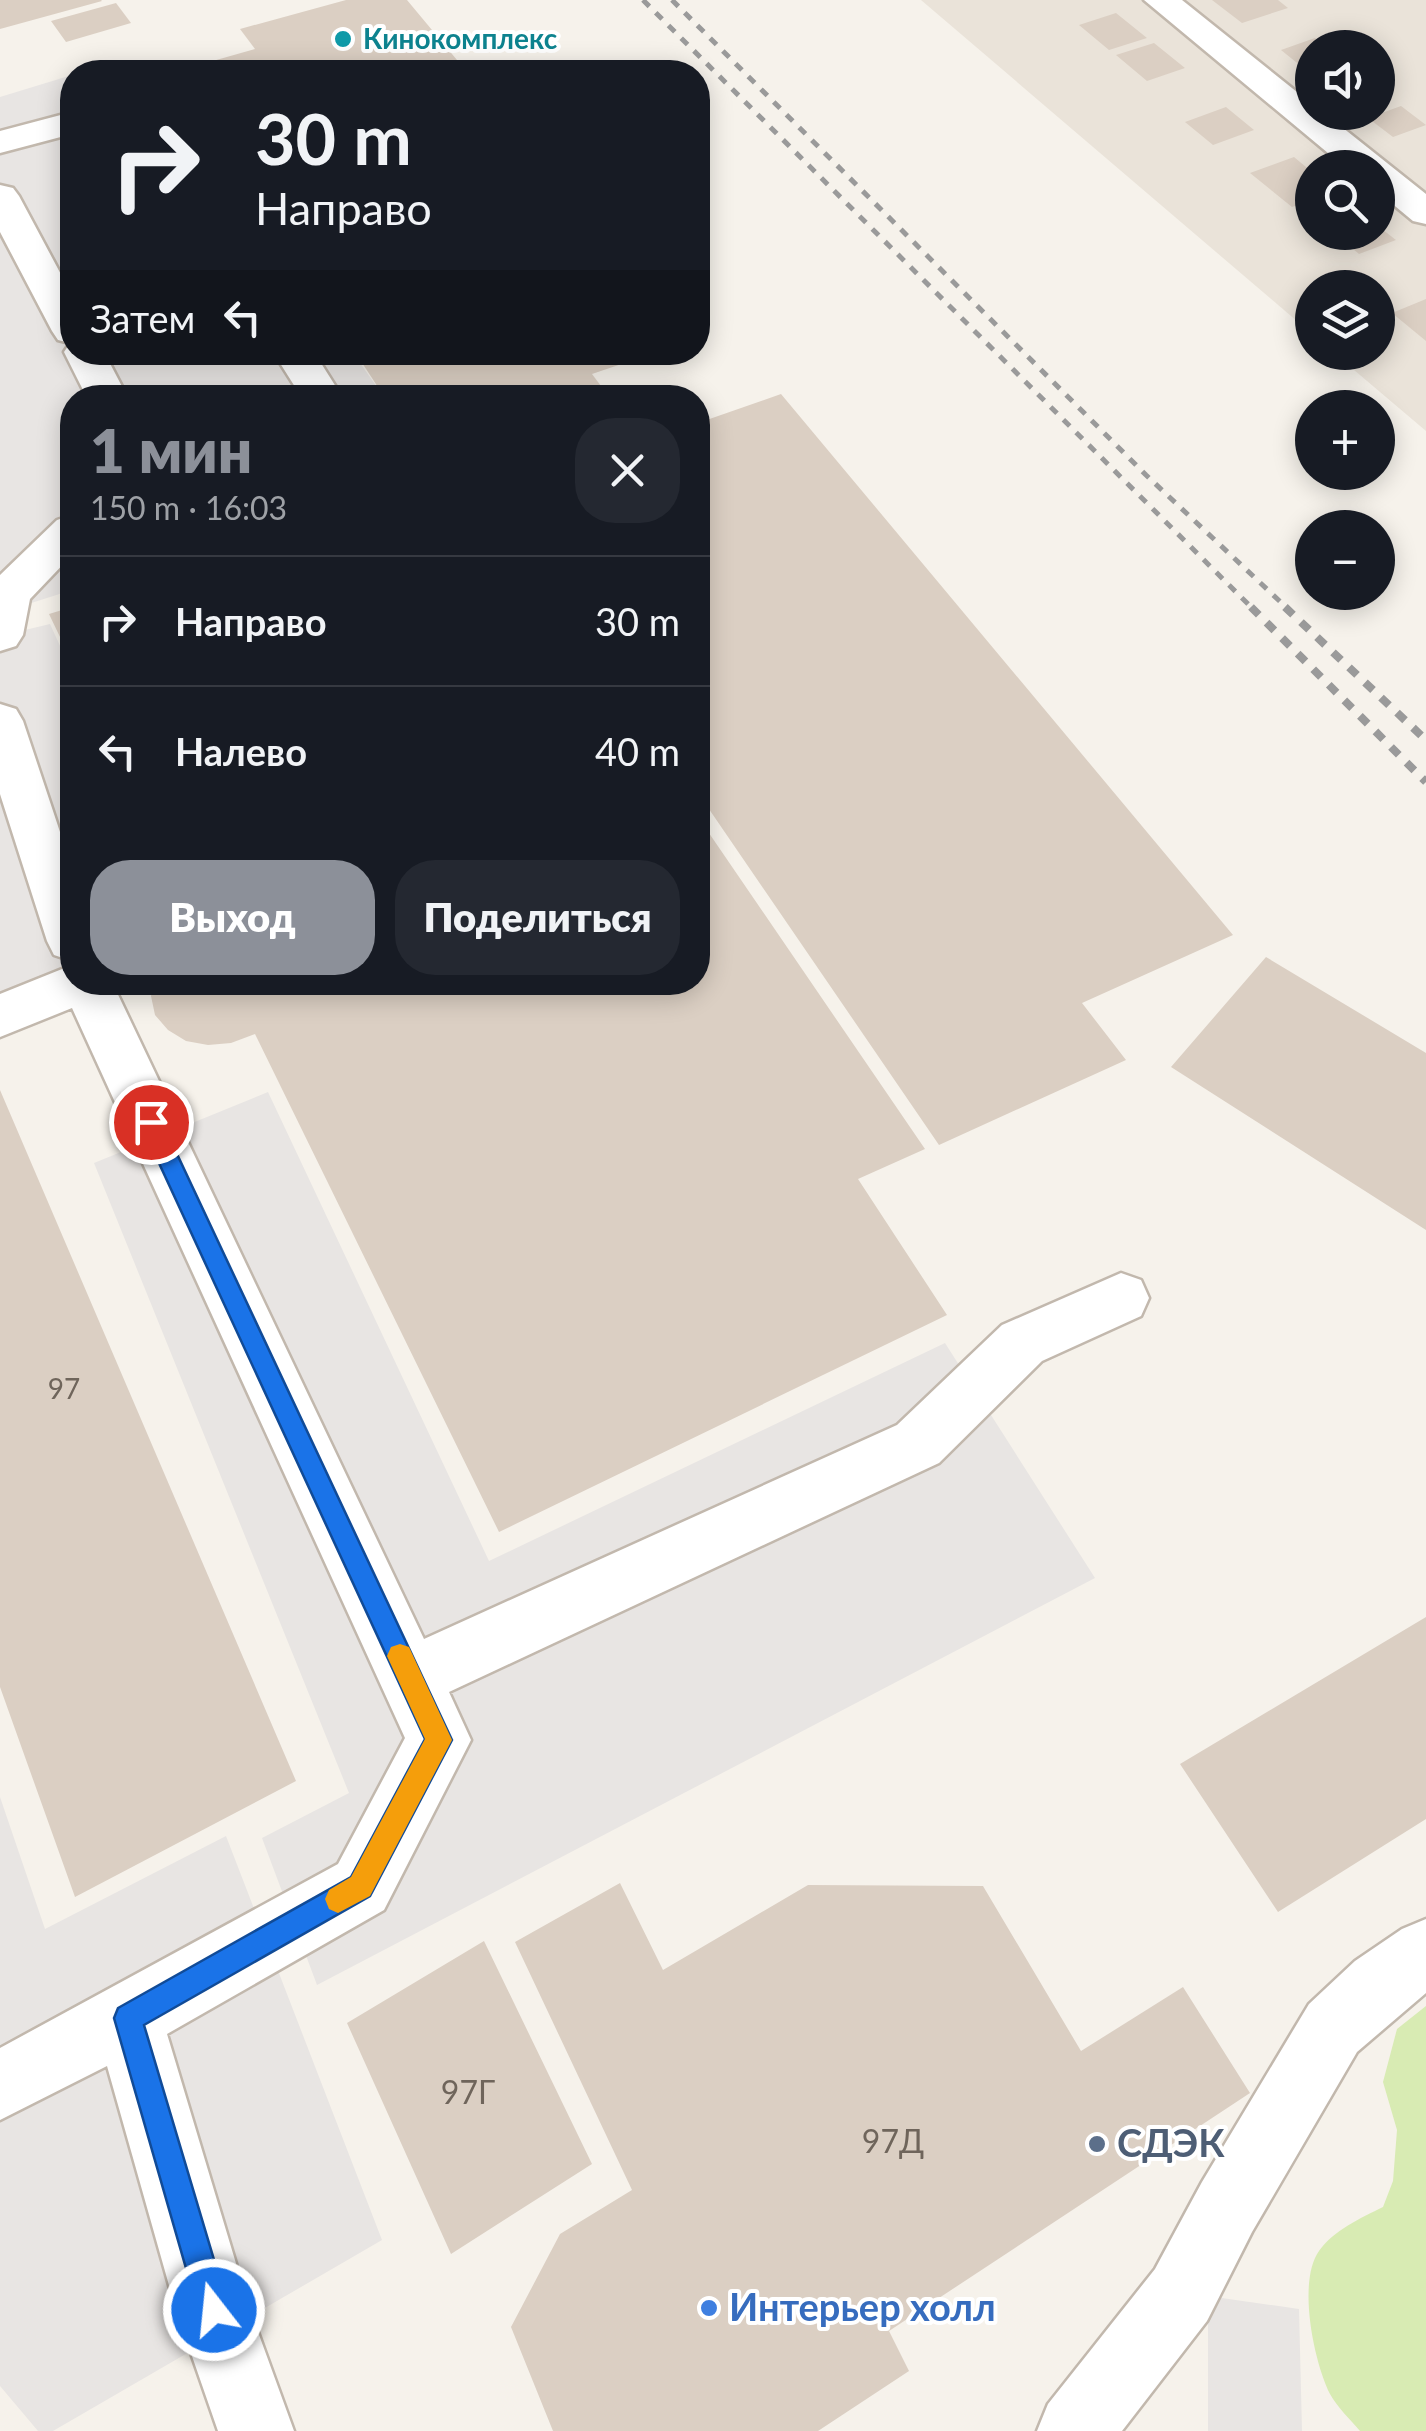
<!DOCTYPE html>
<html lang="ru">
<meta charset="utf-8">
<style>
:root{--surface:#171b24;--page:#242831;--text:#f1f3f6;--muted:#9ea1a6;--line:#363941;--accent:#8c9099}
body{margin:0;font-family:Lato,sans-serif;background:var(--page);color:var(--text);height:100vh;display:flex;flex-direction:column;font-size:38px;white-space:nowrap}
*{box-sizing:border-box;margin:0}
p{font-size:32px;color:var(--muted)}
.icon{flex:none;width:55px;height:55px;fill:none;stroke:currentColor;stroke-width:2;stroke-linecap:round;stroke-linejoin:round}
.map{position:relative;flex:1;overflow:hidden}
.details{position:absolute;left:60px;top:385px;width:650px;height:610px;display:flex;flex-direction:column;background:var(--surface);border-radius:40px;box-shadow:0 5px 25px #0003}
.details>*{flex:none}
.hud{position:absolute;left:60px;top:60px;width:650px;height:305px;border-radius:40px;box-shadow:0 5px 25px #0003;background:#171b24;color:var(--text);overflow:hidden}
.fabs{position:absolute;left:1295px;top:30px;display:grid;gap:20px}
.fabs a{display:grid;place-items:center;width:100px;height:100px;border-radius:50%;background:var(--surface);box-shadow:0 5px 25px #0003;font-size:50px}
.pin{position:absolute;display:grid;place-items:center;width:85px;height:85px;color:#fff;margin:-42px;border:5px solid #fff;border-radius:50%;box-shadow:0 2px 10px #0007}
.me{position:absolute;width:110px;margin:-55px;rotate:344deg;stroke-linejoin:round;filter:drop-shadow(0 0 8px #0008)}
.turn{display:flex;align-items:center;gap:35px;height:210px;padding:0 30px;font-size:45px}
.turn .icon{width:130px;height:130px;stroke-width:2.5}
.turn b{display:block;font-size:70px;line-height:85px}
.then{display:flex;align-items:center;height:95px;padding:0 30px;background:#0003;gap:20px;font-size:38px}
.round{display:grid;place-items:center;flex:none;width:105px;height:105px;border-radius:40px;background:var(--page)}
.summary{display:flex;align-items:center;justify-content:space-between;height:170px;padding:0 30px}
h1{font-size:60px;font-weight:800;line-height:75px;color:var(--accent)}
.cta{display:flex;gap:20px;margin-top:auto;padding:20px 30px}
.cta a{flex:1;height:115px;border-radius:40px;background:var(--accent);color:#fff;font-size:40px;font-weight:800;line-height:115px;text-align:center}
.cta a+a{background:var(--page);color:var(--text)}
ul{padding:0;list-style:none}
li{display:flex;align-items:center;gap:30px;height:130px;padding:0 30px;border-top:2px solid var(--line)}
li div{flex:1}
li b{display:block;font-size:38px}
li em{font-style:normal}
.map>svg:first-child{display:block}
.residential{fill:#eae3d9;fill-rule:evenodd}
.green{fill:#d8ebb3}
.parking{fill:#e8e5e3}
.building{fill:#dbcfc3}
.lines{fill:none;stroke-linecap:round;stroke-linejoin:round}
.minor-casing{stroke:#c2b8ad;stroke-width:5}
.minor{fill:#fff;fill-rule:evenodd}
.rail-far1{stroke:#9a9a9a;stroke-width:5;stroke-dasharray:9 9;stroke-linecap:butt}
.rail{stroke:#9a9a9a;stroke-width:8;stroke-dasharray:11 11;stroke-linecap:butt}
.route{fill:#1a73e8;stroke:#114b97;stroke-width:2.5}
.slow{fill:#f59e0b}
.culture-dot{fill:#0f9aa8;stroke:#fff;stroke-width:4}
.service-dot{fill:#5c6f8a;stroke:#fff;stroke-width:4}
.shop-dot{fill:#3f7fe0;stroke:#fff;stroke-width:4}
.labels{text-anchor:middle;stroke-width:8;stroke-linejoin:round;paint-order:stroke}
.far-culture-label{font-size:28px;font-weight:bold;fill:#0d838f;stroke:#fff;text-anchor:start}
.number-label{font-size:28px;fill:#6f655b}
.near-number-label{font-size:32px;fill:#6f655b}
.near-service-label{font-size:38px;font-weight:bold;fill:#4e5e75;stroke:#fff;text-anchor:start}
.near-shop-label{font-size:38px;font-weight:bold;fill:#366cbe;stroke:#fff;text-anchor:start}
</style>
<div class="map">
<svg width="1426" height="2431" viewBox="0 0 1426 2431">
<rect width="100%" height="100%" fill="#f6f2eb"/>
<path class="residential" d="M921,0H1426V431L1334,353L1378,352V288H1312V334ZM1312,48H1378V112H1312ZM1312,168H1378V232H1312Z"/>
<path class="green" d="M1426,2006V2431H1360C1350,2419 1337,2407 1330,2394C1314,2362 1297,2282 1319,2251C1334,2230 1361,2218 1383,2207L1393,2181L1397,2130L1383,2082L1397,2029Z"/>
<path class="parking" d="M72,75V352L353,353L384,397L72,398V590L0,613V97Z
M50,624L72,672V970L0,998V636Z
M268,1092L489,1561L945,1343L1095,1578L317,1985L262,1838L349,1793L94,1163Z
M0,1797L45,1929L226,1836L382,2240L53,2431H38L0,2386Z
M1208,2296L1299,2309L1302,2431H1208Z"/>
<path class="building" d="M0,0H101L102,1L0,29Z
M346,0H407L467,72H174L255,49L240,29Z
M1212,0H1278L1288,8L1242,23Z
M116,3L131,23L66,42L51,21Z
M1116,13L1147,38L1109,50L1079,25Z
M1315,38L1326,48H1312V75L1281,50Z
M1154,43L1185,68L1147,81L1116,55Z
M1401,106L1426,125L1393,137L1368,118Z
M1226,107L1254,130L1213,145L1185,122Z
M1294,157L1312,172V200L1292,207L1250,173Z
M1378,226L1396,240L1359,254L1333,232H1378Z
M1426,299V341L1392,313Z
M355,352H654V353L592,374L610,398H385Z
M781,394L1233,935L1082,1003L1126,1060L939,1145L698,793V423Z
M72,607V662L49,614Z
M698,817L925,1149L858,1179L947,1315L499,1532L255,1034L231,1043L208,1045L186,1041L168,1030L155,1015L151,996L154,982H698Z
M1266,957L1426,1053V1230L1171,1067Z
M0,1090L296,1781L75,1897L0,1687Z
M1426,1617V1819L1278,1912L1180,1764Z
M620,1883L663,1970L808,1885L983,1886L1081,2051L1183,1987L1250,2093L889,2331L909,2371L818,2431H553L511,2327L560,2234L632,2190L515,1942Z
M484,1941L592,2164L451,2254L347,2023Z"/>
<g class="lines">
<defs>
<path id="minor" d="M1144,0H1182L1312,104V112H1323L1426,194V224L1413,221L1378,192V168H1346Z
M72,112V134L0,153V131Z
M0,185L13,188L19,196L72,295V352H104L128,398H87L64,352L70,343L58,340L52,331L0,232Z
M273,352H314L343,398H302Z
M72,515V555L30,599L23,635L16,646L0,651V575L57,520Z
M0,704L16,709L23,721L72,868V961L54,955L47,941L0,794Z
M72,965V982H112L424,1639L897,1425L1002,1325L1121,1273L1141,1280L1149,1298L1141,1316L1042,1361L939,1463L449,1692L471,1740L384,1910L167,2034L250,2310L294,2431H218L176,2310L107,2066L0,2120V2048L338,1864L405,1738L72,1008L0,1037V994Z
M1426,1919V1993L1357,2052L1252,2232L1207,2321L1122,2431H1037L1048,2404L1155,2269L1202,2182L1309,2004L1355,1961L1402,1929Z"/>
</defs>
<use href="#minor" class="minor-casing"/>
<use href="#minor" class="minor"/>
<path class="rail-far1" d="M643,0L1253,609
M672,0L1146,475L1288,609"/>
<path class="rail" d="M1251,607L1426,782
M1285,607L1426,740"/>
</g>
<path class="route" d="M151,1112L162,1122L452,1740L370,1896L144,2025L229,2310L224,2321L214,2325L203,2321L198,2310L114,2018L118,2008L351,1877L425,1739L140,1122Z"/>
<path class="slow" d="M400,1644L409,1647L452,1740L370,1896L338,1913L329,1909L325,1899L329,1890L351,1877L425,1739L387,1656L391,1647Z"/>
<circle class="culture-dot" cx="343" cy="39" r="10"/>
<circle class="service-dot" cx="1097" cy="2144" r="10"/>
<circle class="shop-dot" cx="709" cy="2308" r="10"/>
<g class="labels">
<g class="far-culture-label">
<text x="363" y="49">Кинокомплекс</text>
</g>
<g class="number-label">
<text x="64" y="1399">97</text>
</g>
<g class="near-number-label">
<text x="468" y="2104">97Г</text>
<text x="893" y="2153">97Д</text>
</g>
<g class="near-service-label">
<text x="1117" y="2157">СДЭК</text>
</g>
<g class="near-shop-label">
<text x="729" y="2321">Интерьер холл</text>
</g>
</g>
</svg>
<div class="fabs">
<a><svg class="icon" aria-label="sound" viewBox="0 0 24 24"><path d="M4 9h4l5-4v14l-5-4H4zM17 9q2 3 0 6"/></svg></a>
<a><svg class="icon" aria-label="search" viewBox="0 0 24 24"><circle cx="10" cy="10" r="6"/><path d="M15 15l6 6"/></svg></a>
<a><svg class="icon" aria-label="layers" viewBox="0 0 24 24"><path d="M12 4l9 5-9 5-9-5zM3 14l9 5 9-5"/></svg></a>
<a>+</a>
<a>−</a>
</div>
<div class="pin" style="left:151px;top:1122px;background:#d93025"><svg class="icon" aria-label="arrive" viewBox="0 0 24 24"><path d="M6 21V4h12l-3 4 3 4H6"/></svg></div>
<svg class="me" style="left:214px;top:2310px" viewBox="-20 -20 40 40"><circle r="17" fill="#1a73e8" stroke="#fff" stroke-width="3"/><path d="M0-11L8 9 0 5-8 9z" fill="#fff"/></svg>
<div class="hud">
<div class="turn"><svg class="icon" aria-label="right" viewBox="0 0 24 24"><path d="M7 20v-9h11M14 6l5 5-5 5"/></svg><div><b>30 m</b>Направо</div></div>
<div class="then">Затем<svg class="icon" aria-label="left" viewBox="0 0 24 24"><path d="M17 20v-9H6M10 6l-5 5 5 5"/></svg></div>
</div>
<section class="details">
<div class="summary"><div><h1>1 мин</h1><p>150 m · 16:03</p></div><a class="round"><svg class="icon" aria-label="close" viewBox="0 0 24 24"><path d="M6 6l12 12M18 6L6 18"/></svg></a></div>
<ul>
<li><svg class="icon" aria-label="right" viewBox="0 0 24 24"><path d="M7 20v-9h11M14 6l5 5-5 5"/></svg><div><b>Направо</b></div><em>30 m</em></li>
<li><svg class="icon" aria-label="left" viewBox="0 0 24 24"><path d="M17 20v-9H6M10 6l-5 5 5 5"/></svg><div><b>Налево</b></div><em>40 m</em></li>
</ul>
<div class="cta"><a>Выход</a><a>Поделиться</a></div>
</section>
</div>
